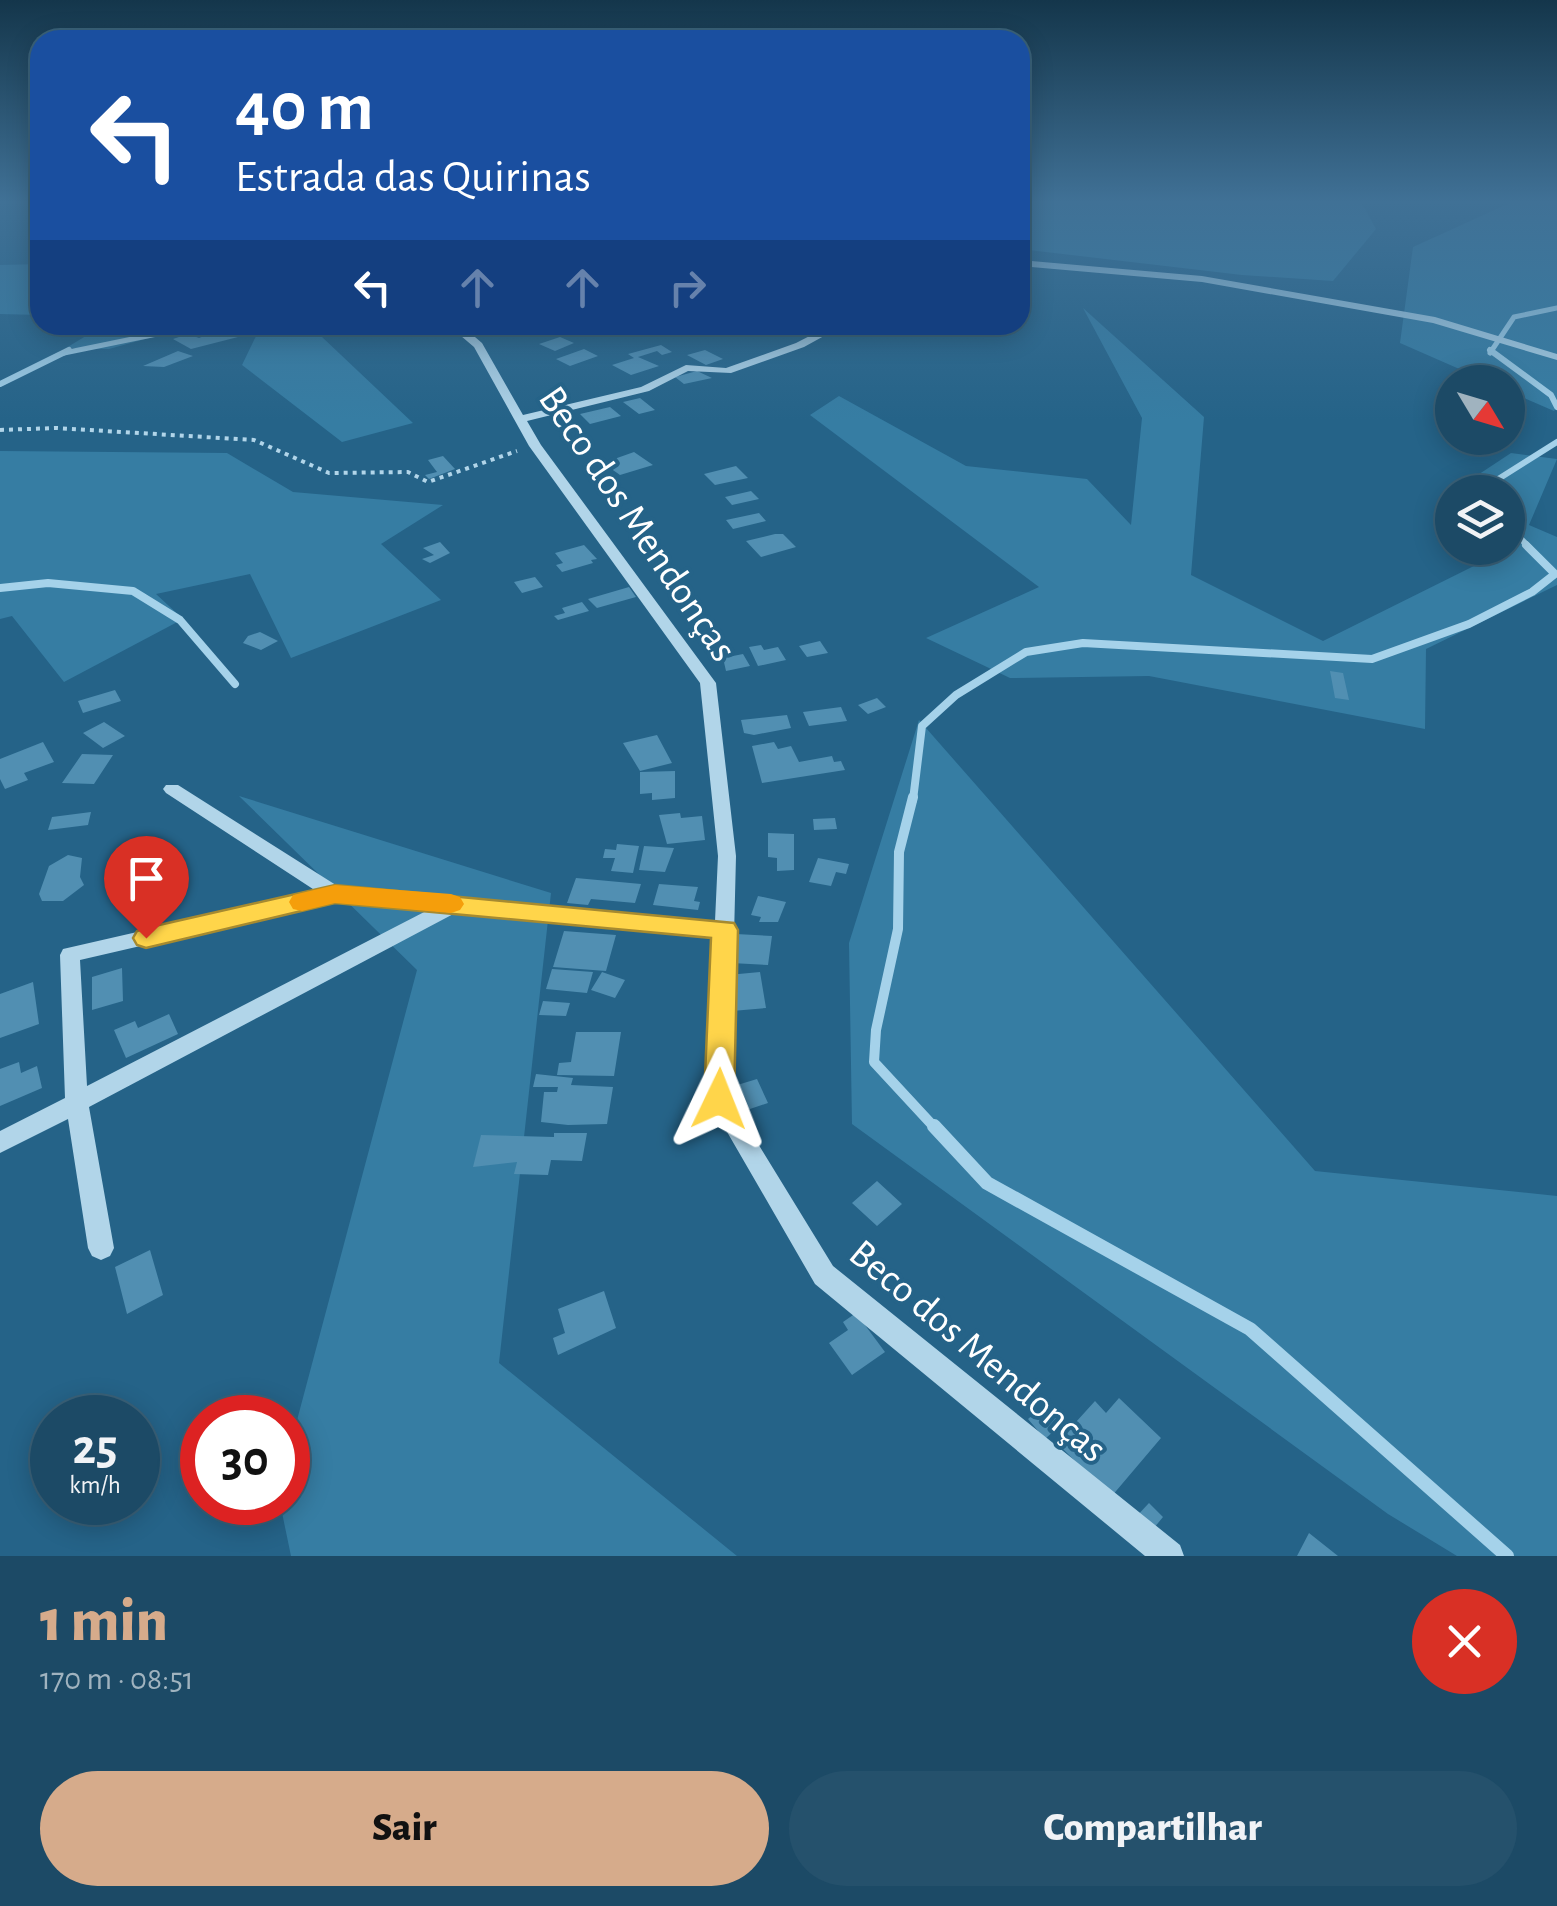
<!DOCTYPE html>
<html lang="pt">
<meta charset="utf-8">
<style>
:root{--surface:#1c4a66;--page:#25516c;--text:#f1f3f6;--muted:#a0b3bf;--line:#3a627a;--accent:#d6ab8b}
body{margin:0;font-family:"Alegreya Sans",sans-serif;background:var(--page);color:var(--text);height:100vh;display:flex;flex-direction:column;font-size:38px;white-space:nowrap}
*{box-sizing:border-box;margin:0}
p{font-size:32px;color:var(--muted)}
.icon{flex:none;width:55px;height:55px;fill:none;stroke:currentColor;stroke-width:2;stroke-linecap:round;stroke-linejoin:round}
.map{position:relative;height:1556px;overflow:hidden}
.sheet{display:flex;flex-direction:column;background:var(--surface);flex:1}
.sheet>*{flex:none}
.banner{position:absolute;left:30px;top:30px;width:1000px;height:305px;border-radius:30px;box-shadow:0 5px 25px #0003,0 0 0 2px var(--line);background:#1a4fa0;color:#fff;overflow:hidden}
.needle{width:65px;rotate:128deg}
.fabs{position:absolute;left:1435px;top:365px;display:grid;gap:20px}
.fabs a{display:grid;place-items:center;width:90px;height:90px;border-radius:50%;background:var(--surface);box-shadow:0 5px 25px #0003,0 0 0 2px var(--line);font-size:50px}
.speed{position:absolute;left:30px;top:1395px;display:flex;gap:20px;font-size:50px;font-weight:700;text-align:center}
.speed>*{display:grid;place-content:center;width:130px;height:130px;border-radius:50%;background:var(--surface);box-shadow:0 5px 25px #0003,0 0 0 2px var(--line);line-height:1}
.speed small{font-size:25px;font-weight:400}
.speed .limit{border:15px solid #d22;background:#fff;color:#111}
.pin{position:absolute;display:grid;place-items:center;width:85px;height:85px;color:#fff;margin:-102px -42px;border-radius:50% 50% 50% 0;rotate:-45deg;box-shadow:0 0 10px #0007}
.pin .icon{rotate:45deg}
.me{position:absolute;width:110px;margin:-55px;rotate:2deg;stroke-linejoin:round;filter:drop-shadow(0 0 8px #0008)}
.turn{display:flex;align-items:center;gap:35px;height:210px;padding:0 40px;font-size:45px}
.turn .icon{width:130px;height:130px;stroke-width:2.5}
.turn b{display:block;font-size:70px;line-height:85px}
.lanes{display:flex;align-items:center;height:95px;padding:0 40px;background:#0003;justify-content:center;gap:50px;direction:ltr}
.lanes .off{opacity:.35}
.round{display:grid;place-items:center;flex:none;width:105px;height:105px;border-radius:52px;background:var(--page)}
.head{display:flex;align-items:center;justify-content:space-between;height:170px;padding:0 40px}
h1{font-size:60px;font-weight:800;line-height:75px;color:var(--accent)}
.button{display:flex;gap:20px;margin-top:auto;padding:20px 40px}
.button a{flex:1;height:115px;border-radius:60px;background:var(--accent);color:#111;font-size:40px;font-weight:800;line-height:115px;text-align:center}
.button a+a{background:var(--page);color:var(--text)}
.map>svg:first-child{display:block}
.green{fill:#367da3}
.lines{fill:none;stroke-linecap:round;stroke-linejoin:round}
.stream-far4{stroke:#a5d2ea;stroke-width:5}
.stream-far3{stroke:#a5d2ea;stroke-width:6}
.stream-far2{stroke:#a5d2ea;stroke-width:8}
.stream-far1{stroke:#a5d2ea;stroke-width:10}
.stream{stroke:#a5d2ea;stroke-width:14}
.building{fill:#518fb2}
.path{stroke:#b1d5e9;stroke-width:4;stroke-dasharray:4 5;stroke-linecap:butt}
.minor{fill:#b1d5e9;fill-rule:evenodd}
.route{fill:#ffd54a;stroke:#a68a30;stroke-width:2.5}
.slow{fill:#f59e0b}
.labels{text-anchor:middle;stroke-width:8;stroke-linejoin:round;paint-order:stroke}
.street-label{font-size:40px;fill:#fff;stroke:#256388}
</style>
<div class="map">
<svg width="1557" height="1556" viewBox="0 0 1557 1556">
<rect width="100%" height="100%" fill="#256388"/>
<path class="green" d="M1020,202H1361L1376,229L1333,281L1242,275L1020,249Z
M1512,202H1557V407L1554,411L1508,391V382H1489L1400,343L1413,247Z
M40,264V315L0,314V265Z
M1083,308L1204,417L1191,575L1323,641L1492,557L1485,548H1508V492H1452V509L1443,498L1511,453L1557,459L1529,525L1557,537V585L1426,649L1425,729L1149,676L1010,678L926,638L1039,587L810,415L839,396L966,466L1087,479L1131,525L1142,418Z
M104,325H196L109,349L66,348Z
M204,325H272L322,337L413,423L342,442L242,365L257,334Z
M0,451L227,453L293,492L443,505L381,544L441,600L291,658L250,574L156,594L183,619L64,682L12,616L0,619Z
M919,720L1315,1171L1557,1196V1556H1457L1388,1514L852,1124L849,943Z
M239,796L551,893L499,1363L737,1556H291L280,1503L288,1502V1454L417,970Z"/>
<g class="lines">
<path class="stream-far4" d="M64,353L201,325
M1490,353L1514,317L1557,308"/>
<path class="stream-far3" d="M1490,350L1551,395L1557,407
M0,384L69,350
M1490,492L1492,483L1557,442
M1508,526L1529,547"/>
<path class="stream-far2" d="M0,588L48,583L133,591L180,620L235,684
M913,800L922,726L956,695L1026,652L1083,643L1372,659L1469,624L1532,592L1555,574L1526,545"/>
<path class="stream-far1" d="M913,797L899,852L898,929L876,1030L874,1062L936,1129"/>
<path class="stream" d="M934,1126L987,1183L1250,1329L1507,1556"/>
</g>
<path class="building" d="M219,330L238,337L191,349L173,339L188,334L199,338Z
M560,337L574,343L555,351L539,344Z
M661,345L672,352L662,355L657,351L638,357L659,366L631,375L612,365L634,358L628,354Z
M584,349L598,356L570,366L556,359Z
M705,350L723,359L706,365L687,355Z
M178,351L193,356L164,367L143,366Z
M697,371L712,378L684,384L675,377Z
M640,398L655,410L639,414L623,402Z
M610,407L621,416L590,424L580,414Z
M634,452L653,465L620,475L603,463Z
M443,456L455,469L429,479L425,475L437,472L428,460Z
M736,466L748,478L715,485L704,474Z
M751,491L759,499L732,505L725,497Z
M759,513L766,521L733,529L726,520Z
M775,534H783L796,547L761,557L746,541Z
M440,542L450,553L430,563L422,559L434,555L423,548Z
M584,545L597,559L591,560L593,563L562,572L556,565L563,563L555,553Z
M535,577L543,587L522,593L514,582Z
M629,587L636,597L597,608L588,599Z
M582,602L589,611L558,620L554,616L565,613L562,608Z
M260,632L278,641L261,650L243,643L248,636Z
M820,641L828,653L807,657L799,646Z
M761,645L764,650L778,647L786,660L758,666L749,647Z
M743,654L750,666L726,671L723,658Z
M1330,671L1343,673L1349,700L1335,698Z
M115,690L121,701L83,713L78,701Z
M877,698L886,707L868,714L858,705Z
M841,707L847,721L809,726L803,712Z
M787,715L791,728L754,735L744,733L741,720Z
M104,722L125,736L103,748L83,733Z
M657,735L672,763L640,771L623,743Z
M43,742L54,762L24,773L28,780L5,789L0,779V759Z
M774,742L778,749L791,746L799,762L832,756L834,762L841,761L845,770L762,783L752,746Z
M82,754L113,755L94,784L62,783Z
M675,771V798L652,800V793L640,794V772Z
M91,812L88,825L48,830L52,817Z
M680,813L681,818L702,816L705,840L667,844L659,815Z
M835,818L837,829L814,830L813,819Z
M768,833L794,834V870L777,871V858L768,857Z
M617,844L639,846L633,873L611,871L615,858H603L605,849L616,850Z
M644,846L674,848L665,872L639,870Z
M68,855L82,858L80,877L84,885L63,901H42L39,894L49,866Z
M818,858L849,864L846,874L836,872L831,886L809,882Z
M576,878L641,884L635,903L591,899L588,905L567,903Z
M659,884L698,887L694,901L700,902L698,910L653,905Z
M758,896L786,902L778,922H759L761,917L751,915Z
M564,931L616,935L606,971L553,967Z
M736,934L772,936L768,965L731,963Z
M122,968L123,1001L92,1010V977Z
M552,969L593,972L587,993L546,989Z
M602,972L625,980L615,998L591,990Z
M760,972L766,1008L732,1011L728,975Z
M33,982L39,1024L0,1038V994Z
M543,1001L570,1003L566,1016L539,1015Z
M169,1014L178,1034L126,1058L114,1030L135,1021L138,1028Z
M576,1032H621L614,1076L557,1075L559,1063L571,1062Z
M19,1062L21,1073L37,1066L42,1088L0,1106V1069Z
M536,1074L573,1078L571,1085L613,1087L607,1124L568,1125L541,1122L544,1092H557L558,1087H533Z
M757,1079L768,1103L744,1111L734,1086Z
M554,1133H587L582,1161L551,1160L548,1175L514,1174L517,1162L473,1167L481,1135L554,1137Z
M877,1181L902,1204L877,1226L852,1203Z
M150,1250L163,1295L127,1314L115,1267Z
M604,1291L616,1328L558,1355L553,1338L565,1333L558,1309Z
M856,1313L885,1352L852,1375L829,1343L848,1330L843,1322Z
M1119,1398L1161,1438L1111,1497L1057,1443L1095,1401L1106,1413Z
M1049,1401L1066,1420L1045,1439L1028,1419Z
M1149,1503L1163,1517L1149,1534L1134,1519Z
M1309,1533L1338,1556H1297Z"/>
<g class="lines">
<path class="path" d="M0,430L56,428L254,440L329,473L408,472L428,482L517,451"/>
<path class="minor" d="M1020,260L1202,276L1435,317L1557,354V360L1433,323L1202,282L1020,266Z
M347,325H358L353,328Z
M440,325H461L482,343L523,415L641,387L686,365L726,368L796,343L831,325H844L804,347L731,373L688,371L649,391L527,421L541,445L716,683L736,856L730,1098L833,1266L1180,1545L1184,1556H1145L815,1284L708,1099L714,935L459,911L89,1107L114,1248L110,1256L101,1260L92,1256L88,1248L68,1119L0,1153V1131L65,1098L60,955L63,949L316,891L166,793L163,789L166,785H178L339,887L715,921L718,856L700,683L529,446L474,347L454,330ZM335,901L430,909L87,1086L80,960Z"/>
</g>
<linearGradient id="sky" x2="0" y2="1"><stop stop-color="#14364b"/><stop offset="0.48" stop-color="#407196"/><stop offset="1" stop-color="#407196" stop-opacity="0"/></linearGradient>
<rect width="1557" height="420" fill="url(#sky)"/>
<path class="route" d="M335,885L734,923L738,930L734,1099L729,1108L719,1111L709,1108L704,1099L711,938L335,903L146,948L137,945L133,938L137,931L146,928Z"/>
<path class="slow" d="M335,885L451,894L460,897L464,904L460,910L451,913L335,903L302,911L293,909L289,902L293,895Z"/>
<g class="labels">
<g class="street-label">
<text transform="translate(639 523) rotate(56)" y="14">Beco dos Mendonças</text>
<text transform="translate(979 1350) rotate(40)" y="14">Beco dos Mendonças</text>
</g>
</g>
</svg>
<div class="fabs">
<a><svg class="needle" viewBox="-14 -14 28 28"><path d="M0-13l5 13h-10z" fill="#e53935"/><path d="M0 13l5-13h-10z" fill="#a0b3bf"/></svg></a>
<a><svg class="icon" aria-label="layers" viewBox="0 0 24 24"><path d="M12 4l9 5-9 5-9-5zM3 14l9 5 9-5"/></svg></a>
</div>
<div class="speed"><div>25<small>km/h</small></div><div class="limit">30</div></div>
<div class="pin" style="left:146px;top:938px;background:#d93025"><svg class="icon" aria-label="arrive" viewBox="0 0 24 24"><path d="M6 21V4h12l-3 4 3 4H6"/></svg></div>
<svg class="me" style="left:719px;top:1099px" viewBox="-20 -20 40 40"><path d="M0-17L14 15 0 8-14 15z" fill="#ffd54a" stroke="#fff" stroke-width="4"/></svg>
<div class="banner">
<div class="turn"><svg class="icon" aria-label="left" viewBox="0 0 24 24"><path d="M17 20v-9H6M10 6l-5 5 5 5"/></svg><div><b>40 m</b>Estrada das Quirinas</div></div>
<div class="lanes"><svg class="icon" aria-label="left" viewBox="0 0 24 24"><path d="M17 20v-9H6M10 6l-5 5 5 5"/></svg><svg class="icon off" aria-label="ahead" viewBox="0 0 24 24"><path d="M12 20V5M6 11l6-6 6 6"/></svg><svg class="icon off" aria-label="ahead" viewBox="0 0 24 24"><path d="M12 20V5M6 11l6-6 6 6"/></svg><svg class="icon off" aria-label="right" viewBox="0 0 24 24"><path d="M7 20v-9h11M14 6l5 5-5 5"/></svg></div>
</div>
</div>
<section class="sheet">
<div class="head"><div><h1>1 min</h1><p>170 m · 08:51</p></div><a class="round" style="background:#d93025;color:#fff"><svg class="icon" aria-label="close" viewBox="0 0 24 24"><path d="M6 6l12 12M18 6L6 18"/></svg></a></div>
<div class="button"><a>Sair</a><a>Compartilhar</a></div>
</section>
